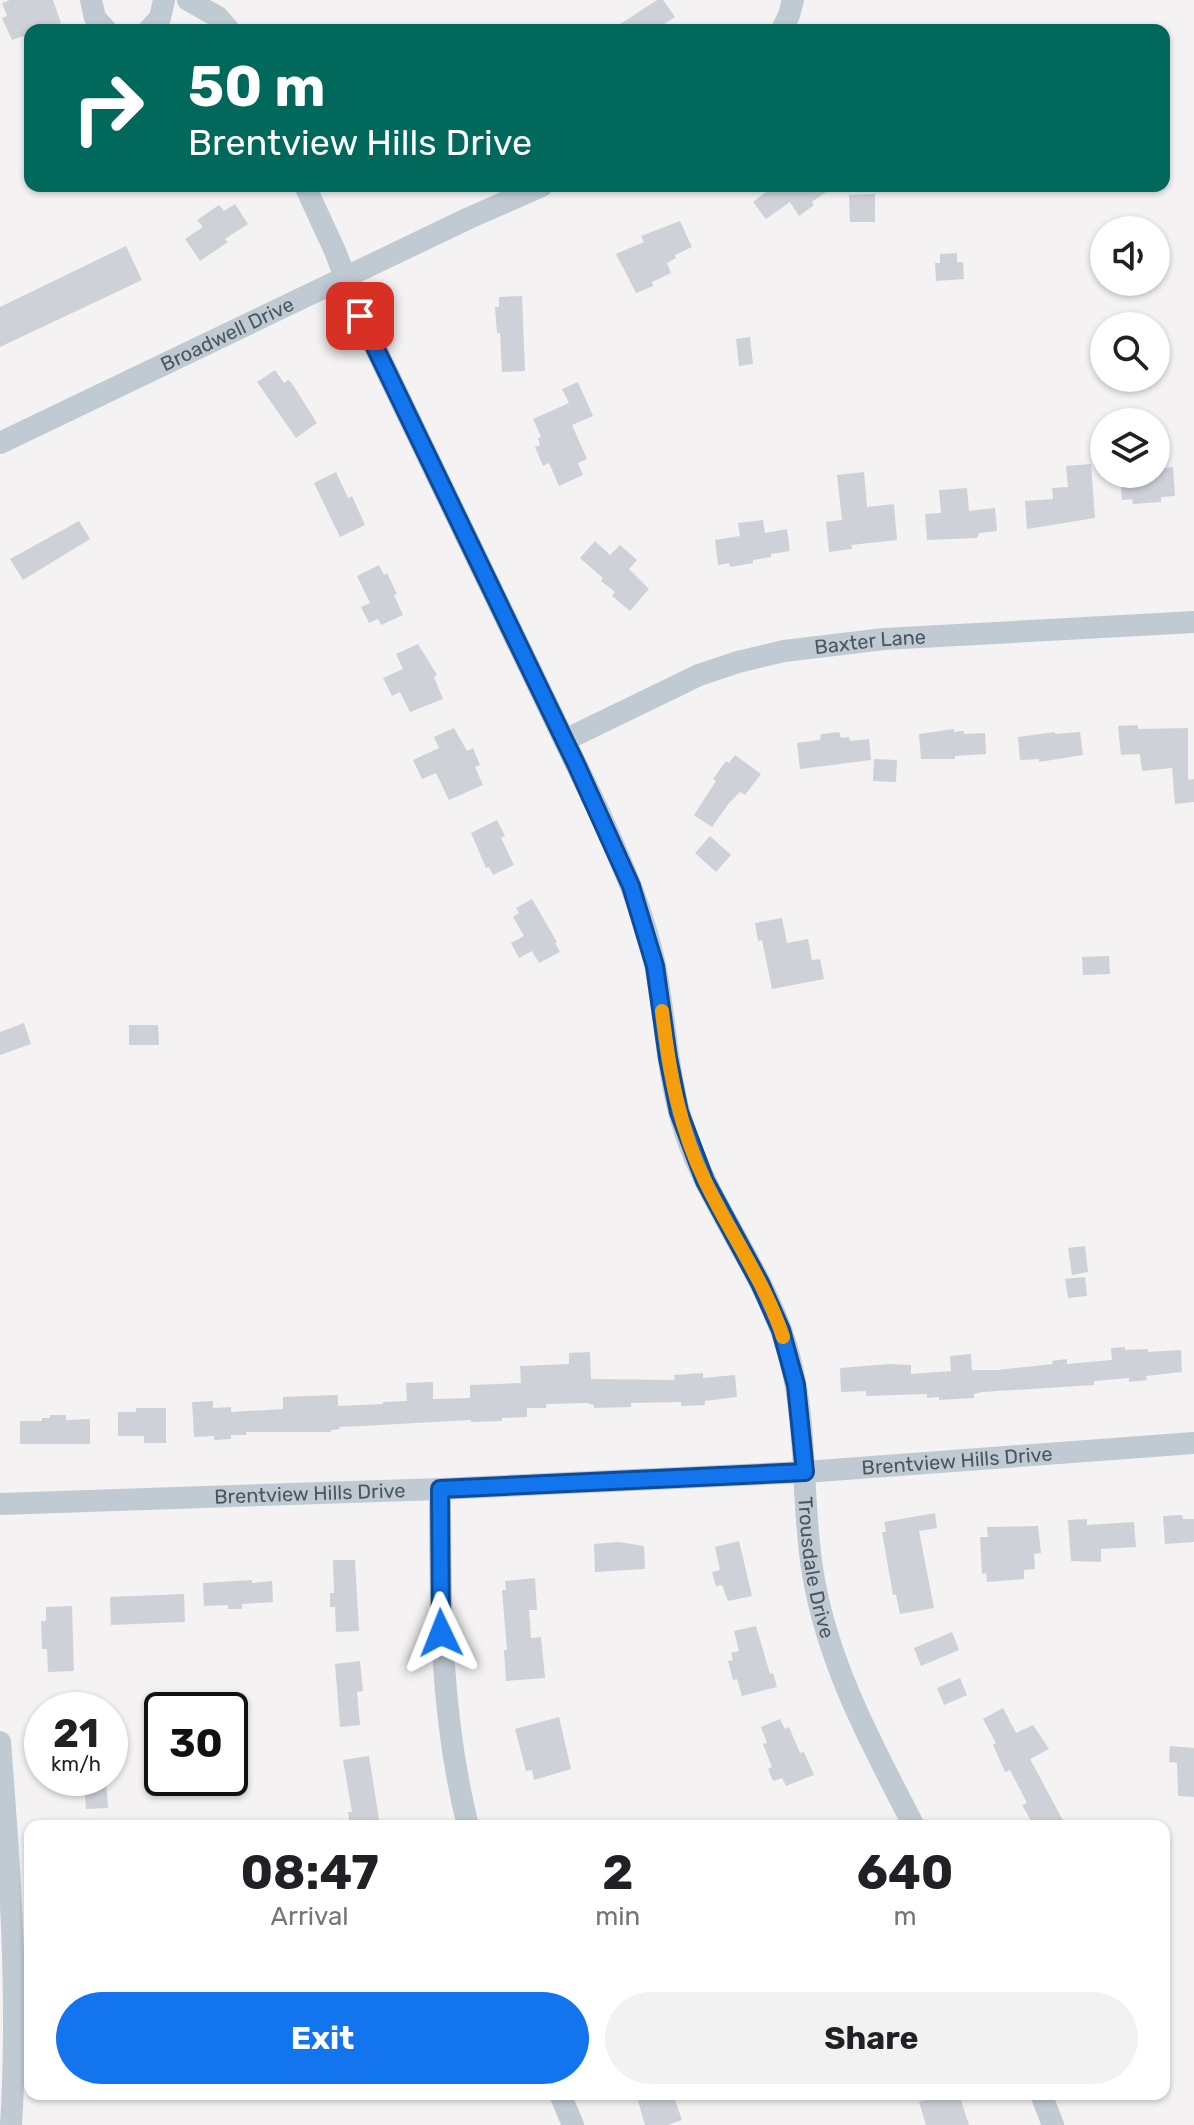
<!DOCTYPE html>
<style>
:root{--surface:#fff;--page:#f2f2f2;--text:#202124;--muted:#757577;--accent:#1275ee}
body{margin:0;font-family:Rubik,sans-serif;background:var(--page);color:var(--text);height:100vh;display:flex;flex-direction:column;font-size:30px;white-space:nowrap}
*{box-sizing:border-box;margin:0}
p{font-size:26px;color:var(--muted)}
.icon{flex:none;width:44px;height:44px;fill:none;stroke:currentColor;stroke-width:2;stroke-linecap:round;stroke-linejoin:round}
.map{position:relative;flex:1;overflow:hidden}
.panel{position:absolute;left:24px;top:1820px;width:1146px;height:280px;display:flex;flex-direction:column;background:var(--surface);border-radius:16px;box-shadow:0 2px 6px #0004}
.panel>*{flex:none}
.top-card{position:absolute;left:24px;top:24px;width:1146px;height:168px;border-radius:16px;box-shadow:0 2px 6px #0004;background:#00695c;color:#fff;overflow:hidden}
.tools{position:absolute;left:1090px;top:216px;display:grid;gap:16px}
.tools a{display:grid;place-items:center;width:80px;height:80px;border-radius:50%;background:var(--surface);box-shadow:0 2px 6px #0004;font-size:40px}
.speed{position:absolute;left:24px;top:1692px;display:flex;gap:16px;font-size:40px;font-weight:700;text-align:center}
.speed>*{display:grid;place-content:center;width:104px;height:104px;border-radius:50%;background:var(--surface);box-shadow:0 2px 6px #0004;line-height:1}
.speed small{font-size:20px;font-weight:400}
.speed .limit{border:4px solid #111;border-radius:12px;background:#fff;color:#111}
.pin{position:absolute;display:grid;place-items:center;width:68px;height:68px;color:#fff;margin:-34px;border-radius:16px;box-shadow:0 4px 12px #0006}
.me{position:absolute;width:88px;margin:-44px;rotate:358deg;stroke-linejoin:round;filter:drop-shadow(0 0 6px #0008)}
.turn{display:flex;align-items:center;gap:28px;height:168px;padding:0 32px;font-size:36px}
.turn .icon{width:104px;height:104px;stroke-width:2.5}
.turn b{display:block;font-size:56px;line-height:68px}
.eta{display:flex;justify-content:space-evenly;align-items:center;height:136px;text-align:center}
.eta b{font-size:48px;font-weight:700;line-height:56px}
.cta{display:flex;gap:16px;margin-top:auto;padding:16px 32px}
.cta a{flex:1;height:92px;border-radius:48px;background:var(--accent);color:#fff;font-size:32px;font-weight:700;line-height:92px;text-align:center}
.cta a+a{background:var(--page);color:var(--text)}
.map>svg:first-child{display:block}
.building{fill:#ced1d7}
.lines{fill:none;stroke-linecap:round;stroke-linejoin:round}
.minor{stroke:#c0cad2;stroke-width:22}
.route-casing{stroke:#0c4c9b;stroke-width:20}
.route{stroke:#1275ee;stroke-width:14}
.slow{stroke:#f59e0b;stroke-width:14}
.labels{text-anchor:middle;stroke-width:6;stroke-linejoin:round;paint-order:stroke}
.street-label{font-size:20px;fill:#495661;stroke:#fff}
</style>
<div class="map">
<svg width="1194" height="2125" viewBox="0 0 1194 2125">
<rect width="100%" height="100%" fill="#f4f2f2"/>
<path class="building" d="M10,0H53L61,23L41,30H30V34L12,40L2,18L7,16L2,3Z
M657,0H663L675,17L655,30H611Z
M774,186H834L812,202L814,205L799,216L790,202L766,219L753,202Z
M875,194V222H850L849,195Z
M235,204L248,224L225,239L228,242L200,261L185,239L203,227L197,220L219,205L224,211Z
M680,221L692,247L675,255L676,258L667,263L671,273L652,282L653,286L636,293L616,254L644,242L641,236Z
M126,246L142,280L0,347V307Z
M957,253V262H963L964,279L936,281L935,263H940V254Z
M522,296L525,371L502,372L500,333H497L495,307H499V297Z
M750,337L753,364L739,366L736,339Z
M275,370L284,383L288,380L291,382L317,423L296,438L257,382Z
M578,382L593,416L572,425L587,459L578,463L583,475L559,486L549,463L543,466L535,447L540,445L538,438L541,437L533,419L569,403L562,389Z
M1091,464L1095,518L1027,529L1025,501L1053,499L1052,488L1068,487L1066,466Z
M1173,467L1175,496L1161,497V502L1133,504L1132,499L1122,500L1120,474H1156V469Z
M336,472L348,498L352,496L365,525L340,537L314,483Z
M864,472L867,507L894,504L897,540L851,545L852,549L829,552L826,522L842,520L837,475Z
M967,488L969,511L995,508L997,531L979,533L977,538L927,540L925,514L941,513L939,490Z
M763,520L765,533L787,529L790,551L771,554V557L753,560V563L730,567L729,563L718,565L715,540L740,536L738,523Z
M79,521L90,539L23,580L10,559Z
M595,541L610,555L620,545L637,560L629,569L649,589L630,611L612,596L615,592L601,581L603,578L580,558Z
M379,565L384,575L387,573L397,594L394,595L403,615L381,625L378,619L369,623L361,607L370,603L357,576Z
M418,644L437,675L434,677L443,699L410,712L400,692L392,696L383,678L403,669L396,654Z
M1138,725V729L1188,728V780L1194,779V802L1175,804L1172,768L1142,771L1140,754L1121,755L1118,726Z
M454,728L467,751L473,748L480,765L475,767L483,785L449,800L436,773L422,779L413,760L439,748L434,737Z
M954,729V732L964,731V734L985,733L986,754L955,756V759H921L919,734Z
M839,732L841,738L849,737L850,741L869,739L871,760L800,769L797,743L820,740L821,734Z
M1055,732V734L1080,732L1083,755L1039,762V759L1020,760L1018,737Z
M735,755L761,774L745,795L740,792L729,803L712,827L694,815L716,781L713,779L726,761L729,763Z
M874,759L897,760L896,782L873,781Z
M497,820L505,836L501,838L514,865L493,875L489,867L486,868L471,833Z
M710,836L731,855L716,872L695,853Z
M532,899L557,942L555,943L560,952L539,963L532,951L519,958L511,943L524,936L513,917L519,913L516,908Z
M782,918L787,943L808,939L812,960L820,959L824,979L772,989L762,940L758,941L755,923Z
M1109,956L1110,974L1083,975L1082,957Z
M24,1023L31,1044L0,1055V1032Z
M129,1025H158L159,1045H129Z
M1085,1246L1088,1272L1072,1275L1068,1248Z
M1085,1277L1087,1296L1068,1298L1065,1279Z
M1125,1347V1350L1148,1349V1352L1181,1350L1182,1372L1146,1376L1147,1380L1129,1382V1378L1094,1381V1385L982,1392L974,1394V1398L939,1400V1397L927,1398V1394L866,1396V1391L841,1392L840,1368L890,1364L911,1365V1374L951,1371L950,1356L971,1354L972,1370H998L1053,1364L1052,1361L1067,1359V1364L1112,1360L1111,1348Z
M590,1352L591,1379L675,1380L674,1375L703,1373V1378L735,1375L737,1397L705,1401V1405L681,1406V1402L631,1403V1407L594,1408V1405L587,1403L546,1404V1408H527V1417L502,1418V1421L471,1422V1420L361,1426L339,1427L340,1429L331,1430V1432H246V1435H231V1439L214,1440V1436L194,1437L192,1402L213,1401V1408L231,1407V1412L283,1409V1397L338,1395V1406L383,1404V1402L407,1401L406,1383L433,1382V1399L470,1398V1385L521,1383L520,1366L569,1364V1353Z
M136,1408H166V1443H144V1436H118V1412H136Z
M50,1415H66V1420L90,1419V1444H20V1421H42V1418H50Z
M935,1513L937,1528L919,1531L934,1608L900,1614L896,1595H893L882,1532H886L884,1522Z
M1182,1515L1183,1519H1194V1542L1165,1544L1163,1516Z
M1087,1519V1525L1134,1522L1136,1547L1101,1549V1562L1071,1561L1068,1520Z
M1038,1526L1041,1553L1034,1554L1035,1569L1024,1570V1579L987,1582L986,1573L982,1574L980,1537H988L987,1527Z
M739,1541L752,1596L728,1601L722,1585L716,1586L712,1572L720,1570L715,1547Z
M619,1542L644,1546L645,1569L595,1572L594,1544Z
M333,1560H355L359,1631L336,1632L335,1607H330V1593H334Z
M535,1578L537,1610H529L531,1638L541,1637L545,1678L506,1681L504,1650H507L502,1590H506L505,1581Z
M252,1580V1583L272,1581L273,1602L242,1604V1609H228V1605L204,1606L203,1583Z
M184,1594L185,1622L111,1625L110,1597Z
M72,1606L74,1671L48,1672L47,1649H42L41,1621H46V1607Z
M756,1626L770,1674L773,1673L777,1687L742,1696L737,1679L733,1680L728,1661L733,1660L731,1653L739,1651L734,1631Z
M952,1632L959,1650L921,1666L914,1648Z
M360,1661L363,1691L357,1692L360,1725L340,1727L335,1664Z
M960,1678L967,1695L944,1705L937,1688Z
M1003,1708L1016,1733L1033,1725L1049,1749L1030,1759L1066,1826H1034L1022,1805L1027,1803L1010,1770L1005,1772L993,1745L996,1743L983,1719Z
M559,1717L571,1769L534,1780L532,1770L526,1771L515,1729Z
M780,1719L785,1729L789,1727L800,1753L804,1752L814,1775L786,1786L782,1778L773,1781L768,1769L772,1767L763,1744L767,1743L761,1727Z
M1170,1746L1194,1748V1797L1178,1796L1177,1763L1169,1762Z
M369,1756L380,1826H350L348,1812H352L343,1760Z
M84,1778H106L108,1808L86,1809Z
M658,2094H673L682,2120L668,2125H645L638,2101Z
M944,2094H959L969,2125H926L919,2102Z"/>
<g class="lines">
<g class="minor">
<path d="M91,0L95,18L106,30"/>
<path d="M188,0L218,17L229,30"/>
<path d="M149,30L160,18L164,0"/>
<path d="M782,30L789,15L793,0"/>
<path id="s1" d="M305,186L335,251L360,316L599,812C621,861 644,912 655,965C666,1021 667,1078 685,1132C712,1213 771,1279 791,1363C808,1432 801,1504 813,1574C828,1665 872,1745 914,1826"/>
<path id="s2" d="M0,443L469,218L542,186"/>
<path id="s3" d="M565,740L699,675L738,662L784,651L884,639L1194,622"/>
<path d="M440,1489C440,1602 440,1715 468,1826"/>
<path id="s4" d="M0,1504L440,1489L805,1472L1194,1443"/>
<path d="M0,1742C10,1870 19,1997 11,2125"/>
<path d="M560,2094L573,2125"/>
<path d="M1041,2094L1053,2125"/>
</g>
</g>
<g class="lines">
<defs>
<path id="route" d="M360,316L576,764L631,886L655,966L668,1058L679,1112L705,1181L760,1283L781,1330L796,1385L805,1472L440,1489L441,1633"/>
</defs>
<use href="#route" class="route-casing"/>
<use href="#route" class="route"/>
<path class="slow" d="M662,1011C669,1071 679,1128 706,1183C731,1235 765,1282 783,1337"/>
</g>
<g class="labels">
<g class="street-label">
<text dy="7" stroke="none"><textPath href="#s2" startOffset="252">Broadwell Drive</textPath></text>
<text dy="7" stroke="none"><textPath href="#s3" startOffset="324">Baxter Lane</textPath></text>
<text dy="7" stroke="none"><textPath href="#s4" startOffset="958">Brentview Hills Drive</textPath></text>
<text dy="7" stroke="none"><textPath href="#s4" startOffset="310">Brentview Hills Drive</textPath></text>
<text dy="7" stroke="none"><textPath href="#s1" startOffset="1486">Trousdale Drive</textPath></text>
</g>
</g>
</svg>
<div class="tools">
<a><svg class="icon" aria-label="sound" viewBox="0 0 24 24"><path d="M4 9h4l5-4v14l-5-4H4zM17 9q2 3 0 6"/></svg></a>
<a><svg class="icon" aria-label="search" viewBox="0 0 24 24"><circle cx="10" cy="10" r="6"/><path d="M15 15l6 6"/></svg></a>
<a><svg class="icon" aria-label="layers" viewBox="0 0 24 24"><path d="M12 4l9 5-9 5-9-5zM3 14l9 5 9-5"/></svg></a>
</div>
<div class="speed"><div>21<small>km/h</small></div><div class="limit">30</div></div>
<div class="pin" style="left:360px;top:316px;background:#d93025"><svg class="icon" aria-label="arrive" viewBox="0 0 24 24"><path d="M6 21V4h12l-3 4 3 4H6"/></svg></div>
<svg class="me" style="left:441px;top:1633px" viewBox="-20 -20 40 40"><path d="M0-17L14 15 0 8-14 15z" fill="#1275ee" stroke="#fff" stroke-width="4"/></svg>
<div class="top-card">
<div class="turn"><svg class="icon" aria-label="right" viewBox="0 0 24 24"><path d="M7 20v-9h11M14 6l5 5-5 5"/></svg><div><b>50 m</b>Brentview Hills Drive</div></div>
</div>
<section class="panel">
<div class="eta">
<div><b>08:47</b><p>Arrival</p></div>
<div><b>2</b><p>min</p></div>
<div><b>640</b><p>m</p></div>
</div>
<div class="cta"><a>Exit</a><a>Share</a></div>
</section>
</div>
